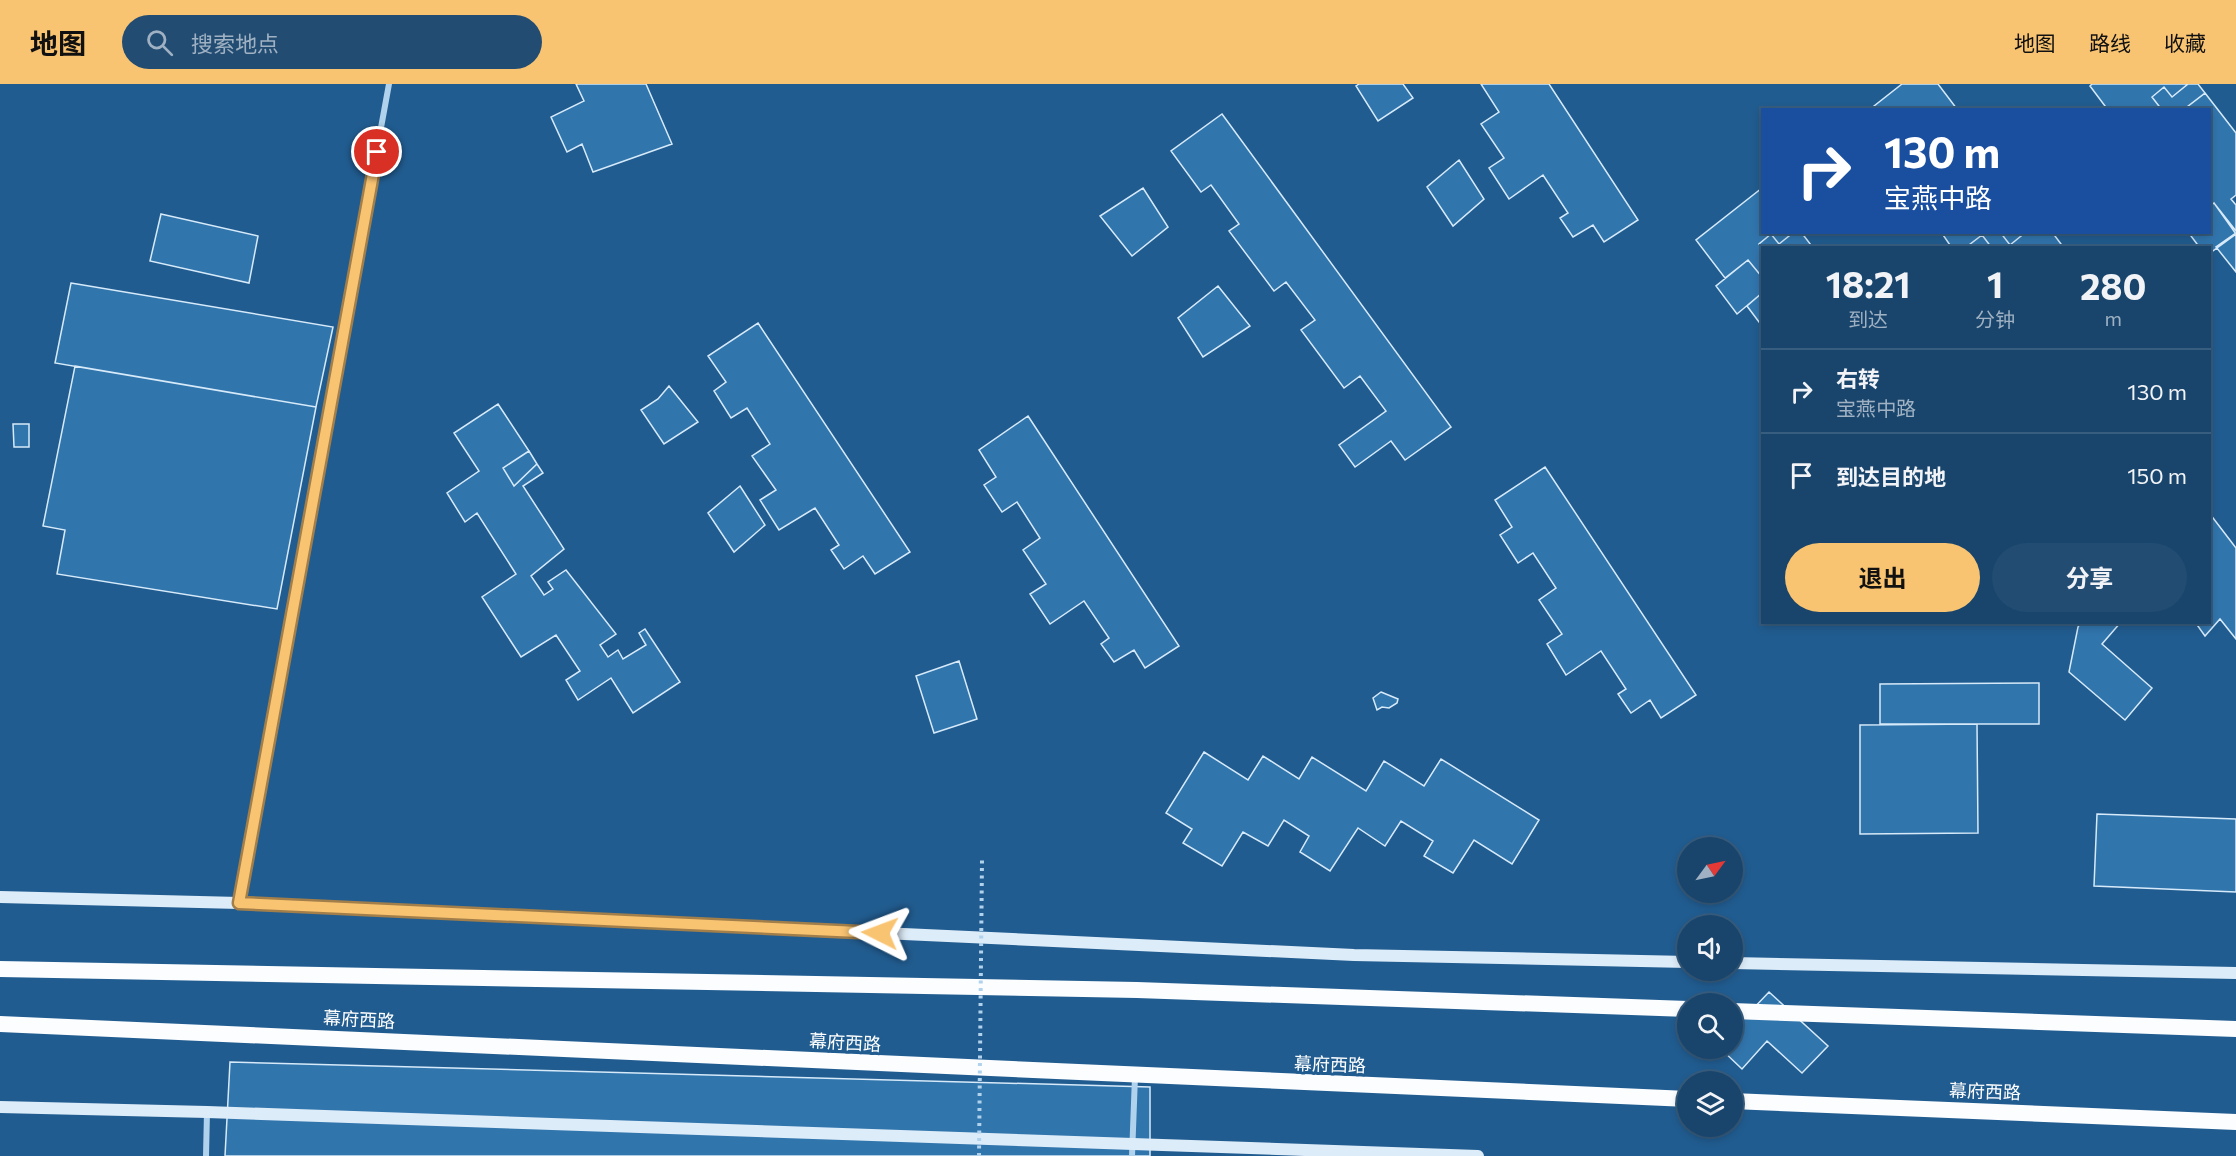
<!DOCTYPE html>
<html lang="zh">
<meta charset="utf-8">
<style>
:root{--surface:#19456c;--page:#224c72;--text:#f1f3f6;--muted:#9fb1c2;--line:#375d7f;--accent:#f9c472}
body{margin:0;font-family:Commissioner,"Noto Sans SC",sans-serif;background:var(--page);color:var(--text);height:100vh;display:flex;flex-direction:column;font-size:22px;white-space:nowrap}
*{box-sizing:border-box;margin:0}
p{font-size:20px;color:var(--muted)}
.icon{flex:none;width:33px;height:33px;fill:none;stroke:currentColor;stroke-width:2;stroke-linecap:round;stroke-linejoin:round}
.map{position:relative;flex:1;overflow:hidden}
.side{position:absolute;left:1761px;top:162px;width:450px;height:378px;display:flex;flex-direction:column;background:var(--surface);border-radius:0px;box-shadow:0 3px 9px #0003,0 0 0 2px var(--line)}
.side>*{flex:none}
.hud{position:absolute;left:1761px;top:24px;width:450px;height:126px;border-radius:0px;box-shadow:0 3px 9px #0003,0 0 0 2px var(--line);background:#1a4fa0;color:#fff;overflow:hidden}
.needle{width:39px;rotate:57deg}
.controls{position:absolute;left:1677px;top:753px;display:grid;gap:12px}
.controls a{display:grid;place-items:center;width:66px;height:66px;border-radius:50%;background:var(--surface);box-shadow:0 3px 9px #0003,0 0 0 2px var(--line);font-size:30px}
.pin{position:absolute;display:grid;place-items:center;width:51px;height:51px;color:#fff;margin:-26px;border:3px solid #fff;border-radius:50%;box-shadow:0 2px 6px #0007}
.me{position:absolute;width:66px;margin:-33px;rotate:273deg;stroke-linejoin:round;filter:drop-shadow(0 0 4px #0008)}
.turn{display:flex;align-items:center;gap:21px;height:126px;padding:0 24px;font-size:27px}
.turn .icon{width:78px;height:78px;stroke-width:2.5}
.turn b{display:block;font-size:42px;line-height:51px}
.eta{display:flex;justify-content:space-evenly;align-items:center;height:102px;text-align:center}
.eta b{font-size:36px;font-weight:700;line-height:42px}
.cta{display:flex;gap:12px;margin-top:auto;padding:12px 24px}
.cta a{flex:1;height:69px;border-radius:36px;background:var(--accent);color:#111;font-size:24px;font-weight:700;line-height:69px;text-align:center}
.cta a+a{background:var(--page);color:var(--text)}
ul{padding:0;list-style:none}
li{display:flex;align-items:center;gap:18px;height:84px;padding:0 24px;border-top:2px solid var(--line)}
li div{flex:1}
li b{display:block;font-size:22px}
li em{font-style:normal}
header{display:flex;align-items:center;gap:36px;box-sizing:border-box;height:84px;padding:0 30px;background:var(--accent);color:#111}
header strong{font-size:28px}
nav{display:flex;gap:33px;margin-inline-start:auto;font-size:21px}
.search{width:420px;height:54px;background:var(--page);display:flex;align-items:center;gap:15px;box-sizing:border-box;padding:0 21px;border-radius:33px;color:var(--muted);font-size:22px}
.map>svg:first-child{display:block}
.building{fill:#3175ad;stroke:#d6eaf9;stroke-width:1.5}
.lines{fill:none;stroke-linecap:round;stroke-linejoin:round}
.minor{stroke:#b1d2ec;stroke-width:6}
.secondary{stroke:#ddecf9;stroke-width:12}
.trunk{stroke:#fbfdff;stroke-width:16}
.path-bridge{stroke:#b1d2ec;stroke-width:4;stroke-dasharray:3 4.5;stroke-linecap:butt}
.route-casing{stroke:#a27f4a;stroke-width:15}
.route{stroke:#f9c472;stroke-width:10}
.labels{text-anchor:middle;stroke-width:6;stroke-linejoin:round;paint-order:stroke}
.street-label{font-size:18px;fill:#fff;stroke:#215c90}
</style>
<header>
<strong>地图</strong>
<div class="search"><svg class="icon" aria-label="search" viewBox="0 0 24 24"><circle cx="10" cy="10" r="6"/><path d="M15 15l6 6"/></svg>搜索地点</div>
<nav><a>地图</a><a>路线</a><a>收藏</a></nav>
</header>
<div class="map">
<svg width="2236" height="1072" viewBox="0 0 2236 1072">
<rect width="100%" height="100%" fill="#215c90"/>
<path class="building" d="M576,0H646L672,60L593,88L582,60L567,68L551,33L584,17Z
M1359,0H1403L1413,14L1378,37L1356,2Z
M1481,0H1549L1638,136L1604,158L1593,141L1573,153L1560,134L1568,129L1543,91L1509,115L1489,84L1504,74L1481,40L1499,28Z
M1902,0H1938L1957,25L1869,26Z
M2092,0H2188L2172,13L2164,3L2152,13L2162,26H2108L2090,2Z
M2188,0H2198L2205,9L2183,26H2162L2152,13L2164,3L2172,13Z
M2205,9L2236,49V111L2231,115L2236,121V147L2214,119L2210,122V26H2183Z
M1222,30L1451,343L1405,376L1391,357L1355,383L1339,361L1386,327L1360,292L1344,304L1301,246L1315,236L1286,198L1274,207L1229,147L1239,140L1211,101L1201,108L1171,67Z
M1459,76L1484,115L1453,142L1427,103Z
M1143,104L1168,143L1132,172L1100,132Z
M1762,104V148H1794L1779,160L1771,150L1759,160L1762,165V193L1748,176L1725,194L1696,156Z
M2214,119L2236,150L2210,169V164H2200L2188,148H2210V122Z
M161,130L258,152L249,199L150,177Z
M1794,148H1801L1811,161L1807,164H1762V165L1759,160L1771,150L1779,160Z
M1941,148H2000L2010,161L2026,148H2052L2064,164H1992L1982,151L1965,164H1952Z
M2000,148H2026L2010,161Z
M2236,149V188L2216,163Z
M1982,151L1992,164H1965Z
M1748,176L1762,193V209L1737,230L1716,202Z
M71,199L333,243L316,323L55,279Z
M1218,202L1250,242L1203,273L1178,234Z
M1762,209V242L1747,222Z
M758,239L910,468L875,490L863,472L844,485L831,466L839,461L815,424L779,446L760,416L776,406L752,372L770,360L747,324L731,334L714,307L726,298L708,272Z
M75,282L316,323L277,525L57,490L65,446L43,442Z
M669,302L698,338L664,360L641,326L658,315Z
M498,320L529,367L503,384L514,402L537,380L543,389L523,402L564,465L531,492L544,511L553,505L548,498L566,486L616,550L600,561L608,573L618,566L623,575L646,561L639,549L645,545L680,598L633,629L611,594L578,616L566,596L580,587L556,551L521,573L482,513L516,490L477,429L465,438L447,409L479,387L454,349Z
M1028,332L1179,562L1145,584L1134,566L1114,578L1101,560L1109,554L1084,517L1050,540L1030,510L1046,500L1023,466L1040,454L1017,418L1002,428L984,401L996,393L979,366Z
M13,340H29V363H14Z
M529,367L537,380L514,402L503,384Z
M1545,383L1696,611L1661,634L1650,616L1631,629L1618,610L1626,605L1601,567L1566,591L1547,560L1562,550L1539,516L1556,504L1533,469L1518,479L1500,451L1512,443L1495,416Z
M740,402L765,441L734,468L708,429Z
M2210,430L2236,464V555L2220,535L2205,552L2195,538H2210Z
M2081,538H2121L2102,560L2152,604L2125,636L2069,588L2078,543Z
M959,577L977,635L934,649L916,592Z
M2039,599V640H1880V600Z
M1381,608L1398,615L1397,619L1389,624L1382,623L1377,626L1373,614Z
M1977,640L1978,749L1860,750V641Z
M1204,668L1248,696L1263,672L1299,695L1312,673L1366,707L1384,677L1424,702L1441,675L1539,736L1512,780L1474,756L1453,789L1424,772L1433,757L1401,737L1385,762L1358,744L1330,787L1300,768L1309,752L1284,736L1268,762L1243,748L1222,782L1183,759L1192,745L1166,729Z
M2097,730L2236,735V808L2094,802Z
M1769,908L1828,962L1802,989L1767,957L1742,985L1720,964H1732V947Z
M230,978L1150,1003V1072H225Z"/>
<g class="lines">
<path class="minor" d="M239,819L389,0
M206,1072L207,1028
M1132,1072L1135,992"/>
<path class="secondary" d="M0,813L239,819L1354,871L1688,878
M1732,879L2236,889
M0,1023L207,1028L1478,1072"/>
<path class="trunk" d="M0,885L1137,906L1688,925
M1732,927L2236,945
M0,940L1688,1015
M1732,1017L2236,1038"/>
<path class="path-bridge" d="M979,1072L982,776"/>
</g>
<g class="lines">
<defs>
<path id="route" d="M377,68L239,819L880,849"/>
</defs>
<use href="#route" class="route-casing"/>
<use href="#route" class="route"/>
</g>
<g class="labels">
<g class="street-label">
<text transform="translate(359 936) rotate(3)" y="6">幕府西路</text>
<text transform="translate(845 959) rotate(3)" y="6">幕府西路</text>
<text transform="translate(1330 981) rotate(2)" y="6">幕府西路</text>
<text transform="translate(1985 1008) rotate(2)" y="6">幕府西路</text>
</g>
</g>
</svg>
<div class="controls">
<a><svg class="needle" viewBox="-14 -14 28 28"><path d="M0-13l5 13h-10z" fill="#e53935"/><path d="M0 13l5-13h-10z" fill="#9fb1c2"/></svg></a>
<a><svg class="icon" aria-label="sound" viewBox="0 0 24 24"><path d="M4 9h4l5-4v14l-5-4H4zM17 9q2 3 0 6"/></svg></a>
<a><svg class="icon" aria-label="search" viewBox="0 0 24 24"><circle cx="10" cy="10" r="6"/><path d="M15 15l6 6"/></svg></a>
<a><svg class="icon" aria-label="layers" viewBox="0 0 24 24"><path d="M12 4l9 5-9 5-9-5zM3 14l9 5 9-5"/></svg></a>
</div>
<div class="pin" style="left:377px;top:68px;background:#d93025"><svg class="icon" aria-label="arrive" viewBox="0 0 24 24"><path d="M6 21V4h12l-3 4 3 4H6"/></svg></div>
<svg class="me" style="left:880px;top:849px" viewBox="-20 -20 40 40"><path d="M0-17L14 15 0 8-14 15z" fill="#f9c472" stroke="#fff" stroke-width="4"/></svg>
<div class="hud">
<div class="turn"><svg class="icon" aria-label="right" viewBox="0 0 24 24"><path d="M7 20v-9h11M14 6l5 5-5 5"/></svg><div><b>130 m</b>宝燕中路</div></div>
</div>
<section class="side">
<div class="eta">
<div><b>18:21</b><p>到达</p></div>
<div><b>1</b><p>分钟</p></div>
<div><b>280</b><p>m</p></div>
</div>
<ul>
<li><svg class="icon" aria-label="right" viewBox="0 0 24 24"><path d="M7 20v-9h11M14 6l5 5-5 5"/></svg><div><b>右转</b><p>宝燕中路</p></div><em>130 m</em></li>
<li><svg class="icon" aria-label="arrive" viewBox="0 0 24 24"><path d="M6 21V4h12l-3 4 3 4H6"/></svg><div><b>到达目的地</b></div><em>150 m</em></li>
</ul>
<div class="cta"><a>退出</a><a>分享</a></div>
</section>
</div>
